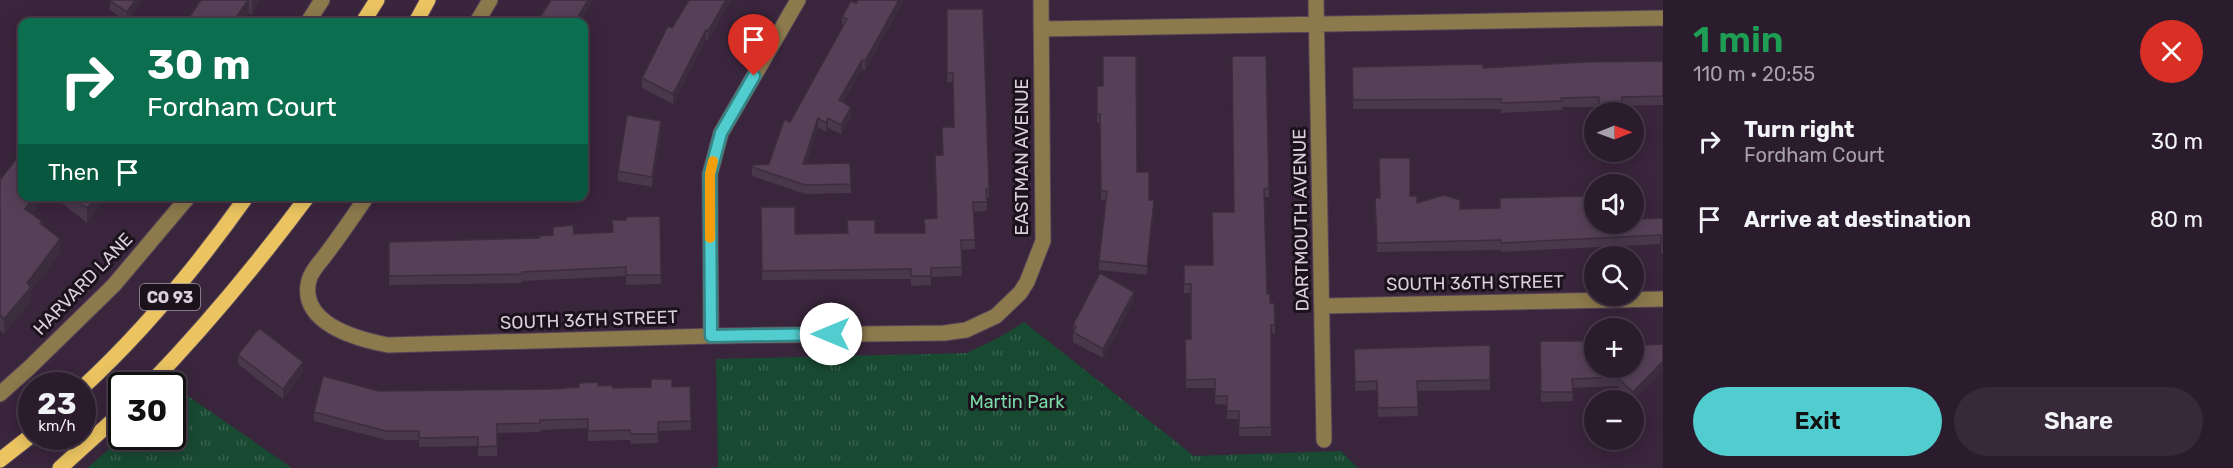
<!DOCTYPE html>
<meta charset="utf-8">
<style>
:root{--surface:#2b1c2d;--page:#372939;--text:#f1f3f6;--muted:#a6a1aa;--line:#473a49;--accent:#52cdcf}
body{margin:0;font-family:Rubik,sans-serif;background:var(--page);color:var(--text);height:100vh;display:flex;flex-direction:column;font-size:22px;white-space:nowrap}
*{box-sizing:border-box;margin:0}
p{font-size:20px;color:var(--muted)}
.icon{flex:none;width:33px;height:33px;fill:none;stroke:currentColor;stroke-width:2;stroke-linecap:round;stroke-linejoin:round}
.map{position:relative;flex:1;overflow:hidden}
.side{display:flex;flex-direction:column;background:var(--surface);width:570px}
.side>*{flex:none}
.banner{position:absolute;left:18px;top:18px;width:570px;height:183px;border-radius:12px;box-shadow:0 3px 15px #0003,0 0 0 2px var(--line);background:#0b6e4f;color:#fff;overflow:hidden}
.needle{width:39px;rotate:89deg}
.tools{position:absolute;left:1584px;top:102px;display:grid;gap:12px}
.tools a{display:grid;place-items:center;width:60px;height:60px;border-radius:50%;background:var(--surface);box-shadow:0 3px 15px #0003,0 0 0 2px var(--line);font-size:30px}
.speed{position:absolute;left:18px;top:372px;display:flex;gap:12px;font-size:30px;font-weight:700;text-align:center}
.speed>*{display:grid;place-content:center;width:78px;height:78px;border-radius:50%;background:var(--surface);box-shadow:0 3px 15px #0003,0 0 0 2px var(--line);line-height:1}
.speed small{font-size:15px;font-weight:400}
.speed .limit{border:3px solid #111;border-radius:9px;background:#fff;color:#111}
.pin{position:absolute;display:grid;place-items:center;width:51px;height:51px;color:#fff;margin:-62px -26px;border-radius:50% 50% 50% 0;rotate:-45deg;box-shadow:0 0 6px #0007}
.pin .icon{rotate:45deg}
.me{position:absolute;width:66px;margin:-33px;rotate:270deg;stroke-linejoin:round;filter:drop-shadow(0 0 4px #0008)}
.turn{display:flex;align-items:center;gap:21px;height:126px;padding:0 30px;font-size:27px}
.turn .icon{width:78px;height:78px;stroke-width:2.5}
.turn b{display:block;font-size:42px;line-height:51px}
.then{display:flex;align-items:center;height:57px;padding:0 30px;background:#0003;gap:12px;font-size:22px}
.round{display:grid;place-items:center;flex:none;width:63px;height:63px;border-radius:32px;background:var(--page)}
.headline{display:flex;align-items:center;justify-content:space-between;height:102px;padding:0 30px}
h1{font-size:36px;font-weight:600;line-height:45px;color:#1e9e55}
.cta{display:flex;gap:12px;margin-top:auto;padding:12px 30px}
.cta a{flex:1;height:69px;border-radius:36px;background:var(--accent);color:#111;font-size:24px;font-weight:600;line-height:69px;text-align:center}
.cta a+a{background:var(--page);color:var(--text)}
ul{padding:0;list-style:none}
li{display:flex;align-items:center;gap:18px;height:78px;padding:0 30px}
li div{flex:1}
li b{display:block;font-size:22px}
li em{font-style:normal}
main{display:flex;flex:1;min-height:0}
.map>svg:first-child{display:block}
.grass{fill:url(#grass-tufts)}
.garden{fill:#184931}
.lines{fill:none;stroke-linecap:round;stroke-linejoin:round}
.minor-casing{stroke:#564459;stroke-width:17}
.major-casing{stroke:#564459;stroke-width:17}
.minor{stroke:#8c794c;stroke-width:15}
.major{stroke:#ebc461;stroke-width:15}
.wall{fill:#49374c}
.shaded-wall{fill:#3c2d3e}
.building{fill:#554058;stroke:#3c2d3e;stroke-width:1.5}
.route-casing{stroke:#358587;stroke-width:15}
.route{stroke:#52cdcf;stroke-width:10}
.slow{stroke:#f59e0b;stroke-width:10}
.labels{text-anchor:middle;stroke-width:6;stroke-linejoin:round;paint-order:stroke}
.shield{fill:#1b121c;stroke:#a196a3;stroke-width:1.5}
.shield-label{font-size:16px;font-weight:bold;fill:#dbcfdd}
.street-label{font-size:18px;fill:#dbcfdd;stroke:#1b121c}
.park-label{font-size:18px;fill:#79d9a7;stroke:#1b121c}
</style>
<main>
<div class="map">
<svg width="1663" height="468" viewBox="0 0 1663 468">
<defs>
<pattern id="grass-tufts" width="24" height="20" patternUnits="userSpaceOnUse" patternTransform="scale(1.5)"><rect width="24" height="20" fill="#184931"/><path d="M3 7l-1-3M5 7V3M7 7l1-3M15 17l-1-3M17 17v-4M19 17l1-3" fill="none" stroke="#39624e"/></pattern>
</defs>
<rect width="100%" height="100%" fill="#39253c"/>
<path class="grass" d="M1024,322L1194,456L1341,451L1358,468H708L718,467L716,359L967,353L1000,337Z
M178,389L292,468H87L123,437L172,436L173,393Z"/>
<path class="garden" d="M853,461L945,467L950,468H847Z"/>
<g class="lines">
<defs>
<path id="minor" d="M1316,0L1324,440
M308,22L322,0
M477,22L490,0
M1041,29L1663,18
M367,196C353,217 339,237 324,257C319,263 311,272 309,280C298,323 356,339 388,345L711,336L944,333L966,330L996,316L1020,293L1027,282L1043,241L1041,0
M1323,306L1663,299
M711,336L710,174L721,133L798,0
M0,394L29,368L114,285L189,196"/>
<path id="major" d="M363,22L377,0
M416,22L428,0
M148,386C206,326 258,263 308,196
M82,388C144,331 198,265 247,196
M0,460L32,435
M60,468L122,412"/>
</defs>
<use href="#minor" class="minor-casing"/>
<use href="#major" class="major-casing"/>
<use href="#minor" class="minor"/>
<use href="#major" class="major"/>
</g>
<path class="wall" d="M141,0L127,22L110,10V1Z
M201,0H260L252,15L249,13L243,22H186Z
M731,0L708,40L706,39L673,104L642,88V78L672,28Z
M904,0L865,70L862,69L843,102L851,116L841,134L828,128L826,132L818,127L806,164L850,163L851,193L805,194L752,176V167L769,164L790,122L843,26H842V17L856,3Z
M947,9H983L989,198H987V211L974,212L975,249L961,250L962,276L931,277V285L911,286V279L762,280L761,207L795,234L925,233L936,218L943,155L954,127L953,82H947Z
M1232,56L1269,188V197H1264L1267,294L1270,303L1275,325V334L1271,333V436H1239V419H1227V405L1215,404V388H1186L1185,339H1191V293H1184V265H1213L1234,212Z
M1663,61V105L1622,106V112H1599V107H1562V110L1501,113V109H1353L1352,67L1483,68Z
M1097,86H1103L1137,172L1154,209L1147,275L1099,270V261L1106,200H1101L1100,123H1097Z
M661,131L652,187L618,181V171Z
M0,180L46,196L32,214L42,225L60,254L31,291V301L4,334L0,330Z
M53,196H107L87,223Z
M1410,196L1417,203L1460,209L1637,219L1663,218V253H1661V244L1501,252V250L1377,252L1375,198Z
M660,216L661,284L626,285V276L522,281V283L389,285V242L540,238L574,234L612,232L626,220Z
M1134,301L1103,358L1073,342V325Z
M1540,341L1644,345L1663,344V370L1633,400L1617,386L1572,388L1573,401L1541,402Z
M1490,345V390L1417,391L1418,416L1378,417L1377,390L1355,391L1354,349Z
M238,355L303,372L283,399L238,364Z
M651,379L672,387L690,386L691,430L658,431V443L631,444L630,440L588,441V428L540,430V432L497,433V456H478V446L419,447V440H386L314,421V412L379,391L553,389L598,386L613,388L651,387Z"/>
<path class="shaded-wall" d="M135,0H141L127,22V12Z
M248,0H249V13L243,22H233Z
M252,0H260L252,15Z
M588,0H593L580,22H575Z
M726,0H731L708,40V31Z
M899,0H904L865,70V61Z
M706,30V39L673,104V94Z
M862,60V69L839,109V100Z
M851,107V116L841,134V125Z
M818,118V127L803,173V164Z
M828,118V128L826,132V123Z
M661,121V131L652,187V177Z
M34,196H46L25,223V209Z
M96,196H107L87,223V208Z
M1154,200V209L1147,275V266Z
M60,239V254L31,291V301L4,334V319L27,283Z
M1134,292V301L1103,358V349Z
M1663,361V370L1633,400V392Z
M303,362V372L283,399V389Z"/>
<path class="building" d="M110,0H135L127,12L110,1Z
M201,0H248L233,22H186Z
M551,0H588L575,22H537Z
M689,0H726L708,31L706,30L673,94L642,78L668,26L672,28Z
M858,0H899L865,61L862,60L839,100L851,107L841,125L828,118L826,123L818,118L803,164L850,163L851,184L805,185L752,167V165L769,164L784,120L790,122L847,19L842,17L851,1L856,3Z
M947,9H983L989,189H986L987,202H973L975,240H961L962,267L931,268V276H911V269L762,271L761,207H795V234L848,233L847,220H875V233H925L924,219L937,218L935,155H943L942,127H954L953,73H947Z
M1103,56H1136L1137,172H1149V200H1154L1147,266L1099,261L1107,191H1101L1100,114H1097V86H1103Z
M1232,56H1266L1269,188L1264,189L1267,294H1270V303H1274L1275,325H1271V427L1239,428V411H1227V396H1215V379L1186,380L1185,339H1191V284H1184V265H1213L1212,212H1234Z
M1663,61V96L1622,97V108H1599V97L1561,98L1562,101L1501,103V99L1353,100L1352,67L1483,64V68L1585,62Z
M627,115L661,121L652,177L618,171Z
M22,151V196H34L25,209L42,221L40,223L60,239L27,283L31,287L4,319L0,315V180Z
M1379,158H1410V196H1417V203L1444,195L1460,200V209L1500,208V198L1588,196V188H1594V224H1634V202H1636L1637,219L1663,218V244H1661V235L1501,243V240L1377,243L1375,198H1380Z
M71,196H96L87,208Z
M660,216L661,275H626V267L522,272V274L389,276V242L540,238L539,236L553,235V227L573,225L574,234L613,232L612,220H626V217Z
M1100,273L1134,292L1103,349L1073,332L1076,327L1073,325Z
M259,328L303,362L283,389L238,355Z
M1540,341H1594V368H1634V341H1644V345L1663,344V361L1633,392L1617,377L1572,379L1573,392H1541Z
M1490,345V380L1417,381L1418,407L1378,408L1377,381L1355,382L1354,349Z
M323,376L379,391L553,389L579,387V383L598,382V386L612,385L613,388L651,387V379H672V387L690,386L691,421L658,422V434H631L630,430L588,431V419L540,420V423L497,424V446L478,447V437L419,438V431H386L314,412Z"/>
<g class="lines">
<defs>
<path id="route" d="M754,76L721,133L710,174L711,336L831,334"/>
</defs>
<use href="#route" class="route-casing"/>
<use href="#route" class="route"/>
<path class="slow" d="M710,238V174L713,161"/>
</g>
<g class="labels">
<rect class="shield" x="140" y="284" width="60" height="26" rx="4.5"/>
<g class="shield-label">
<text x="170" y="303">CO 93</text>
</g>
<g class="street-label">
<text transform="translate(1022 157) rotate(-90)" y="6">EASTMAN AVENUE</text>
<text transform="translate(1301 220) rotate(-91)" y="6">DARTMOUTH AVENUE</text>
<text transform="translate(1475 283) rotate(-1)" y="6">SOUTH 36TH STREET</text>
<text transform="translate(83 284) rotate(-46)" y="6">HARVARD LANE</text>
<text transform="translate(589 320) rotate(-2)" y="6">SOUTH 36TH STREET</text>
</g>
<g class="park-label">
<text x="1017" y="408">Martin Park</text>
</g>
</g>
</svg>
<div class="tools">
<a><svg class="needle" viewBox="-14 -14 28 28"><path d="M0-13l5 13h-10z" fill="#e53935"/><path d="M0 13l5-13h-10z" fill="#a6a1aa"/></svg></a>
<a><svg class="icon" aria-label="sound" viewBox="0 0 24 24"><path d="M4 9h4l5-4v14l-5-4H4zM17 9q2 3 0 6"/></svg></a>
<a><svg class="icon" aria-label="search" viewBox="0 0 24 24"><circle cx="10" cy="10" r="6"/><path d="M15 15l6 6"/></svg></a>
<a>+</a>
<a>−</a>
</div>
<div class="speed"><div>23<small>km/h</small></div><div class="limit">30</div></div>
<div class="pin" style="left:754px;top:76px;background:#d93025"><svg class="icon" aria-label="arrive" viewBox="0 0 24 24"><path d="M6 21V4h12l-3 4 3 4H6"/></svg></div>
<svg class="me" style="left:831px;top:334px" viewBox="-20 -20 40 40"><circle r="19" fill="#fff"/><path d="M0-13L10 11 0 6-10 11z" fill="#52cdcf"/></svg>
<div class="banner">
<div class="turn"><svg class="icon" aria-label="right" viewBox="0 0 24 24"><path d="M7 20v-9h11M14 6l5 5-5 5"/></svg><div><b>30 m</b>Fordham Court</div></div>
<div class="then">Then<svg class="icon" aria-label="arrive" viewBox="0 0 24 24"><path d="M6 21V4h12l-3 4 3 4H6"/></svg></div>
</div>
</div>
<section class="side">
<div class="headline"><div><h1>1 min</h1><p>110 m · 20:55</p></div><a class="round" style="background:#d93025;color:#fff"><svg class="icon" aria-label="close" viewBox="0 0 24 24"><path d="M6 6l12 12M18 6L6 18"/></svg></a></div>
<ul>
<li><svg class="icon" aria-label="right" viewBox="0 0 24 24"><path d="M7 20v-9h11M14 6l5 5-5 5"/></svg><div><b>Turn right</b><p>Fordham Court</p></div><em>30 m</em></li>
<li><svg class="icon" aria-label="arrive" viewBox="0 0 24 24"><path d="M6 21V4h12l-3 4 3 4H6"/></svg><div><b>Arrive at destination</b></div><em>80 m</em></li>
</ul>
<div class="cta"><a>Exit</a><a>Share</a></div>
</section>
</main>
